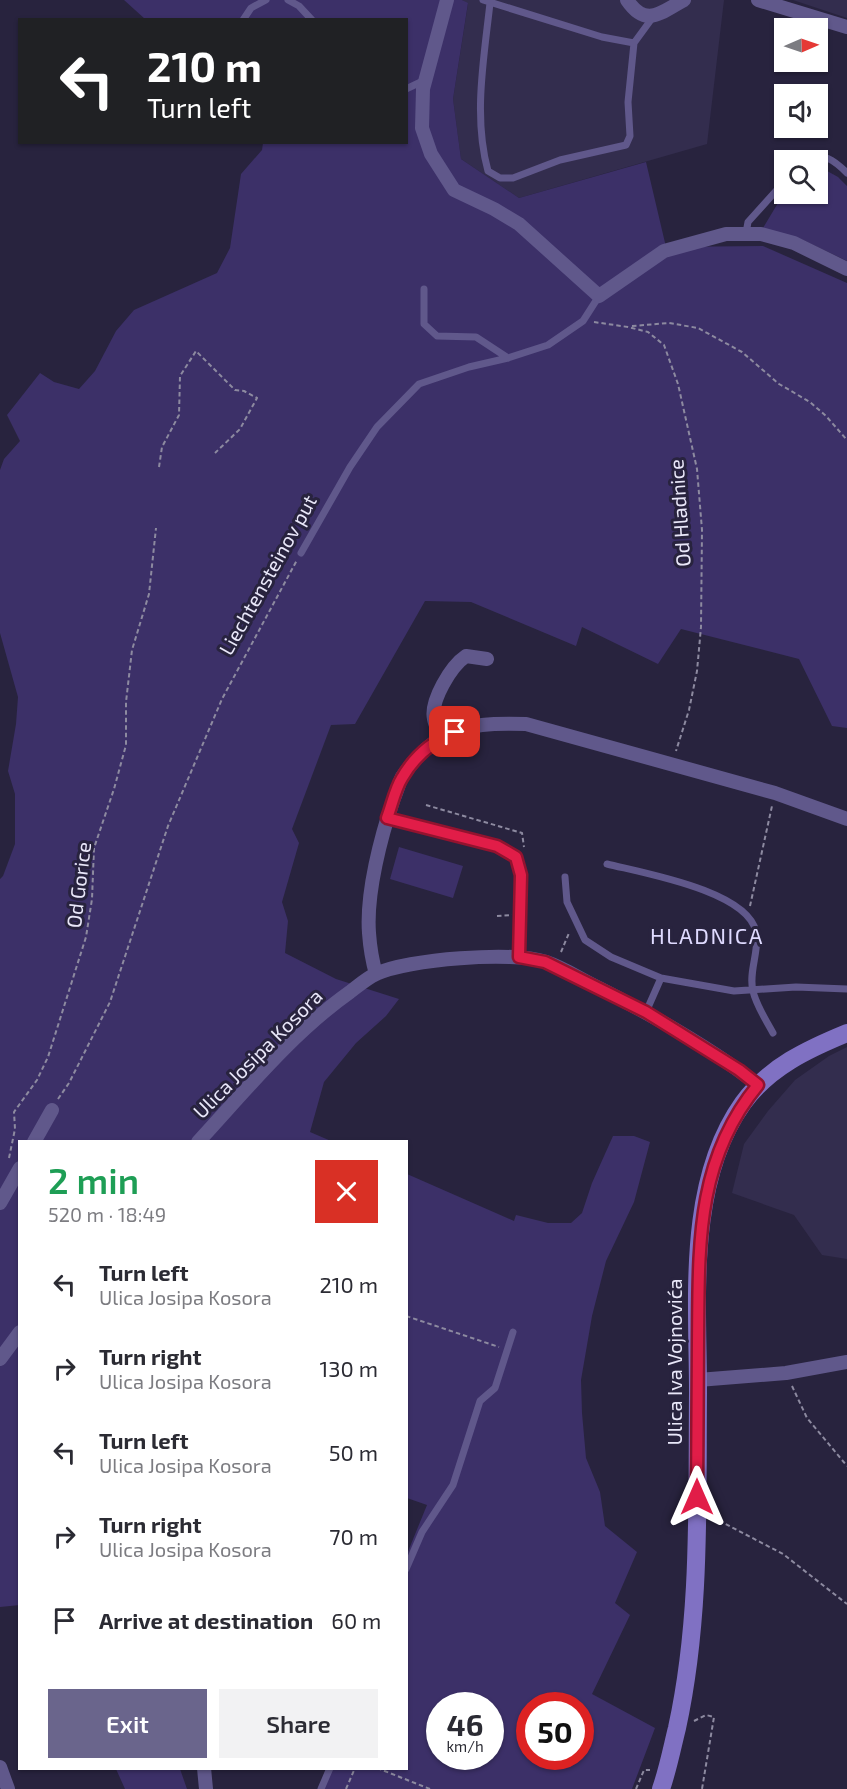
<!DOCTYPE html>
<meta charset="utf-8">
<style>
:root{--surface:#fff;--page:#f2f2f3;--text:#2b2b33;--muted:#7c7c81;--accent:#6a658c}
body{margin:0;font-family:"Exo 2",sans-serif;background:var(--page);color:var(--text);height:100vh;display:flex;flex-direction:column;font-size:22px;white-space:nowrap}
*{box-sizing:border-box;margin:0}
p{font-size:20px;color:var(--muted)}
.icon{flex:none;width:33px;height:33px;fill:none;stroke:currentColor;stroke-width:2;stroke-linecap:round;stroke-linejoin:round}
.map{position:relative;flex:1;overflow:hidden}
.drawer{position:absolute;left:18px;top:1140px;width:390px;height:630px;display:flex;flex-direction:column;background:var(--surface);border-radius:0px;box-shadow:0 2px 4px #0004}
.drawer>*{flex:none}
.guide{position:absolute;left:18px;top:18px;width:390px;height:126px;border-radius:0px;box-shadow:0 2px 4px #0004;background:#202124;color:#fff;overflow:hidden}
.needle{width:39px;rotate:88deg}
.fabs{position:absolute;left:774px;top:18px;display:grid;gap:12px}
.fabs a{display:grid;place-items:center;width:54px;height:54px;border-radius:0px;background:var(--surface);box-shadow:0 2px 4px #0004;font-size:30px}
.speed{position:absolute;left:426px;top:1692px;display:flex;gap:12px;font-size:30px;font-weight:700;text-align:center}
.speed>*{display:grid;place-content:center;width:78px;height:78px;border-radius:50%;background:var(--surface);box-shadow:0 2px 4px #0004;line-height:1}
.speed small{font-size:15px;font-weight:400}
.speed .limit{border:9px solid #d22;background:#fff;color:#111}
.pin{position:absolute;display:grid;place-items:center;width:51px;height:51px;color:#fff;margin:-26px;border-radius:12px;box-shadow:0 3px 9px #0006}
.me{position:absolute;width:66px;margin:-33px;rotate:0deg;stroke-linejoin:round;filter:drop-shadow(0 0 4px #0008)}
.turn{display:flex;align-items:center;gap:21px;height:126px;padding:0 30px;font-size:27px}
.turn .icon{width:78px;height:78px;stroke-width:2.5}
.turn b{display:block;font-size:42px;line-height:51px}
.round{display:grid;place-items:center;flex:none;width:63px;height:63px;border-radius:0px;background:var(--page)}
.head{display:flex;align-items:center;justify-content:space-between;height:102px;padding:0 30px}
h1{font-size:36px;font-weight:600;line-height:45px;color:#1e9e55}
.cta{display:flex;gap:12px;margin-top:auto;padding:12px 30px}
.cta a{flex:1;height:69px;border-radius:0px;background:var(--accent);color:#fff;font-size:24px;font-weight:600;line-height:69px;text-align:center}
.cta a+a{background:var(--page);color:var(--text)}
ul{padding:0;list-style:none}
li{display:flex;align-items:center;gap:18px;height:84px;padding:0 30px}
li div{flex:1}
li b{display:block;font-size:22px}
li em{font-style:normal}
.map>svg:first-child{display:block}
.built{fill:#332d4e}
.green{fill:#3c3068;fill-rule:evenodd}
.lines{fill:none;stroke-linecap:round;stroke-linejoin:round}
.path{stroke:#8d8aa0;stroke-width:2;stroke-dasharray:4.5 3;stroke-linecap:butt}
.lane{stroke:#60588b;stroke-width:7}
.street{stroke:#60588b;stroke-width:14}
.secondary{stroke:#8071c3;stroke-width:18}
.route-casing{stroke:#92132f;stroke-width:15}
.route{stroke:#e11d48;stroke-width:10}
.labels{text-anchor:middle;stroke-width:6;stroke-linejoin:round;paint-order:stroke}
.street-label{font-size:20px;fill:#e9e7f9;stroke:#28233e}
.quarter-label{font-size:22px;letter-spacing:1.5px;fill:#dfdaff;stroke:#28233e}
</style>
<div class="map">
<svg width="847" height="1789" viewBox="0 0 847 1789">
<rect width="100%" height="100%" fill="#28233e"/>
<path class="built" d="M462,0H724L707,144L519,198L461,159L453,99L468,4Z
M793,0H847V18Z
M847,1047V1259L822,1255L794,1215L732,1193L744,1144L768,1111L795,1080L829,1056Z"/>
<path class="green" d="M124,0H462L468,3L453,99L461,159L519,198L646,162L666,247L763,246L847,283V728L832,726L799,659L681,629L658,664L582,627L576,646L471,602L425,601L355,724L331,725L292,829L299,843L282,902L288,921L285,953L336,979L399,999L386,1016L356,1043L324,1082L310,1132L331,1141L20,1142V1605L0,1607V879L3,876L15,844V794L8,771L16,724L18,697L0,633V470L4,459L20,441L7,415L40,373L54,382L79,389L95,371L116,331L134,310L217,273L230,248L241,174L262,150L263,143L406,142V20L145,19Z
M818,167H820L838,177L847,186V261L801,239L763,228L784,193L818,194Z
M399,847L463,866L453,898L390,879Z
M613,1136H634L650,1142L634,1202L606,1261L592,1316L581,1380L582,1413L586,1458L600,1492L605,1526L637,1552L615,1603L630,1615L592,1694L655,1728L632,1789H319L326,1769L406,1768L407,1554L427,1505L407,1498V1174L514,1221L516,1215L548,1223H571L582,1213L592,1183ZM440,1706H490V1756H440ZM530,1706H580V1756H530Z
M116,1769H180L187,1789H125Z"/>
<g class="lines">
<path class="path" d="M594,322L628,327L648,332L664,345L678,384L697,469L702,530L701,627L697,671L689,710L676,751
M632,326L669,323L698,328L742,352L779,384L810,402L826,416L847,440
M159,467L162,447L179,415L180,376L196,351L235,390L244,391L257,398L240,429L215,453
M426,805L522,833L524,847
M750,906L772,806
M497,916L512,915
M561,952L569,933
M58,1099L69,1083L110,1002L168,826L222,699L297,560
M9,1158L15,1129L14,1112L37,1080L48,1057L86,937L92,899L94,848L114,789L126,745V702L132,650L149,594L156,528
M406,1316L499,1347
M792,1386L807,1418L847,1466
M712,1519H716L783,1554L847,1604
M694,1721L706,1715L714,1717L702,1789
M377,1768L430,1789
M346,1789L355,1768
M636,1789L644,1770H650"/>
<path class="lane" d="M288,0L299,6L312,20
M483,0L602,37L634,43
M490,3C484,58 473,117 488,171L500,178H513L560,160L626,145L630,136L628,102L634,43L653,17
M243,20L251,8L266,0
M406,89L425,80
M806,160C823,151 835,161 847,173
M746,233L748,222L784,182
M424,289V324L437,336L476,337L508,358
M301,553L350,467L377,427L419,384L469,367L508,358L548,345L583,321L599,296
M387,818L497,846L516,857L521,875L519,957
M607,864C643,873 748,891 756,932C760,950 748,972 753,991C756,1005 766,1020 773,1033
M565,877L567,902L585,940L611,957L661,978L734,991L796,987L847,989
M646,1012L661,978
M406,1569L422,1532L453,1485L480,1401L495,1388L513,1332
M321,1789L330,1768"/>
<path class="street" d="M447,0L423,89L422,128L431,154L454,190L494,209L519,224L599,296L664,251L726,234H761L794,243L847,269
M627,0C646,28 660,13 684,0
M758,0L847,27
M441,737C439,732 435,725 434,719C430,701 451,666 466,656L487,659
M376,974C372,960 370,947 369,933C366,893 381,836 394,798C397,791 399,783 402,777C412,762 425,747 441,738C466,723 497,723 526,724L775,793L847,819
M34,1142L52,1110
M198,1142C246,1090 292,1033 350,992C358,986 367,978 376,974C407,959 513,951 546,962C564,968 582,980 599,988C654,1016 710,1047 758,1085
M0,1203L20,1168
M0,1359L20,1332
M698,1380L786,1373L847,1362
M0,1767L8,1789
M204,1768L206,1789"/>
<path class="secondary" d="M661,1789C668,1769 672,1748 677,1728C701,1618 697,1505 698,1393C698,1300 686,1183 743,1103C769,1067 808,1049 847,1033"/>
</g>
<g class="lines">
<defs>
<path id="route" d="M455,732C433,741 414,757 402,778C395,789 392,805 387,818L497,846L516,857L521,875L519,957L545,962L646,1012L739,1070L758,1085C695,1161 699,1248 698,1341C698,1393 697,1445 697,1497"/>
</defs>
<use href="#route" class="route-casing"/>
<use href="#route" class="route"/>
</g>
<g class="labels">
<g class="street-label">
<text transform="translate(680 513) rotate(-94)" y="7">Od Hladnice</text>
<text transform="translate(268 575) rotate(-61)" y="7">Liechtensteinov put</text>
<text transform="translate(79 885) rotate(-83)" y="7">Od Gorice</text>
<text transform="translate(258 1054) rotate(-45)" y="7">Ulica Josipa Kosora</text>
<text transform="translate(675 1362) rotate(-90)" y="7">Ulica Iva Vojnovića</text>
</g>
<g class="quarter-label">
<text x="707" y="944">HLADNICA</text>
</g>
</g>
</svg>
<div class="fabs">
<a><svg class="needle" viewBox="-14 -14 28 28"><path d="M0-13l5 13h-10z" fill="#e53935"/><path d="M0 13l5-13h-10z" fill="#7c7c81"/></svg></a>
<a><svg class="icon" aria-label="sound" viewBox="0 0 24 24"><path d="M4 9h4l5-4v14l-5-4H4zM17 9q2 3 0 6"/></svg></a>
<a><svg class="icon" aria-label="search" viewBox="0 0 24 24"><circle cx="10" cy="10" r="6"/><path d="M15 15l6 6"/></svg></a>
</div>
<div class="speed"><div>46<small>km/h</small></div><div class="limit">50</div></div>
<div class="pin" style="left:455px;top:732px;background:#d93025"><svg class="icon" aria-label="arrive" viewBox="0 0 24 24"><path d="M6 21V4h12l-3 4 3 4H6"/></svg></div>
<svg class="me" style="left:697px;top:1497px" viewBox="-20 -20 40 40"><path d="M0-17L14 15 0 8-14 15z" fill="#e11d48" stroke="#fff" stroke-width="4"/></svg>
<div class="guide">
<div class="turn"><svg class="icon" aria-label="left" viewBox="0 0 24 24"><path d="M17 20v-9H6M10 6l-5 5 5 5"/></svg><div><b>210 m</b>Turn left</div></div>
</div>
<section class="drawer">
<div class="head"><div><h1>2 min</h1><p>520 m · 18:49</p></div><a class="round" style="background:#d93025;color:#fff"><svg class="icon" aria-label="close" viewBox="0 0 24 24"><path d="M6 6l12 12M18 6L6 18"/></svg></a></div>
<ul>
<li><svg class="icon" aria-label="left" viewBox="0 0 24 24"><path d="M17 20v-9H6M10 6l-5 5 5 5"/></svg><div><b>Turn left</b><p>Ulica Josipa Kosora</p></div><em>210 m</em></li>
<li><svg class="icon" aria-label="right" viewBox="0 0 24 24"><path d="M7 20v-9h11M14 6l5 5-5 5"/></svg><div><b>Turn right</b><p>Ulica Josipa Kosora</p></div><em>130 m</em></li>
<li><svg class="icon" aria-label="left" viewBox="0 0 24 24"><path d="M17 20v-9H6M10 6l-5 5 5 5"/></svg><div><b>Turn left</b><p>Ulica Josipa Kosora</p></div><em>50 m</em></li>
<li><svg class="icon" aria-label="right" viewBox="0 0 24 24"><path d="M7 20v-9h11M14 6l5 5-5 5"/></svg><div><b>Turn right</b><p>Ulica Josipa Kosora</p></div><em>70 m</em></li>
<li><svg class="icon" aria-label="arrive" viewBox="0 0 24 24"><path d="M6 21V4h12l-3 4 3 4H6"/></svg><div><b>Arrive at destination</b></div><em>60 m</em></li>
</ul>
<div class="cta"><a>Exit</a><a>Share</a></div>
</section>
</div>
